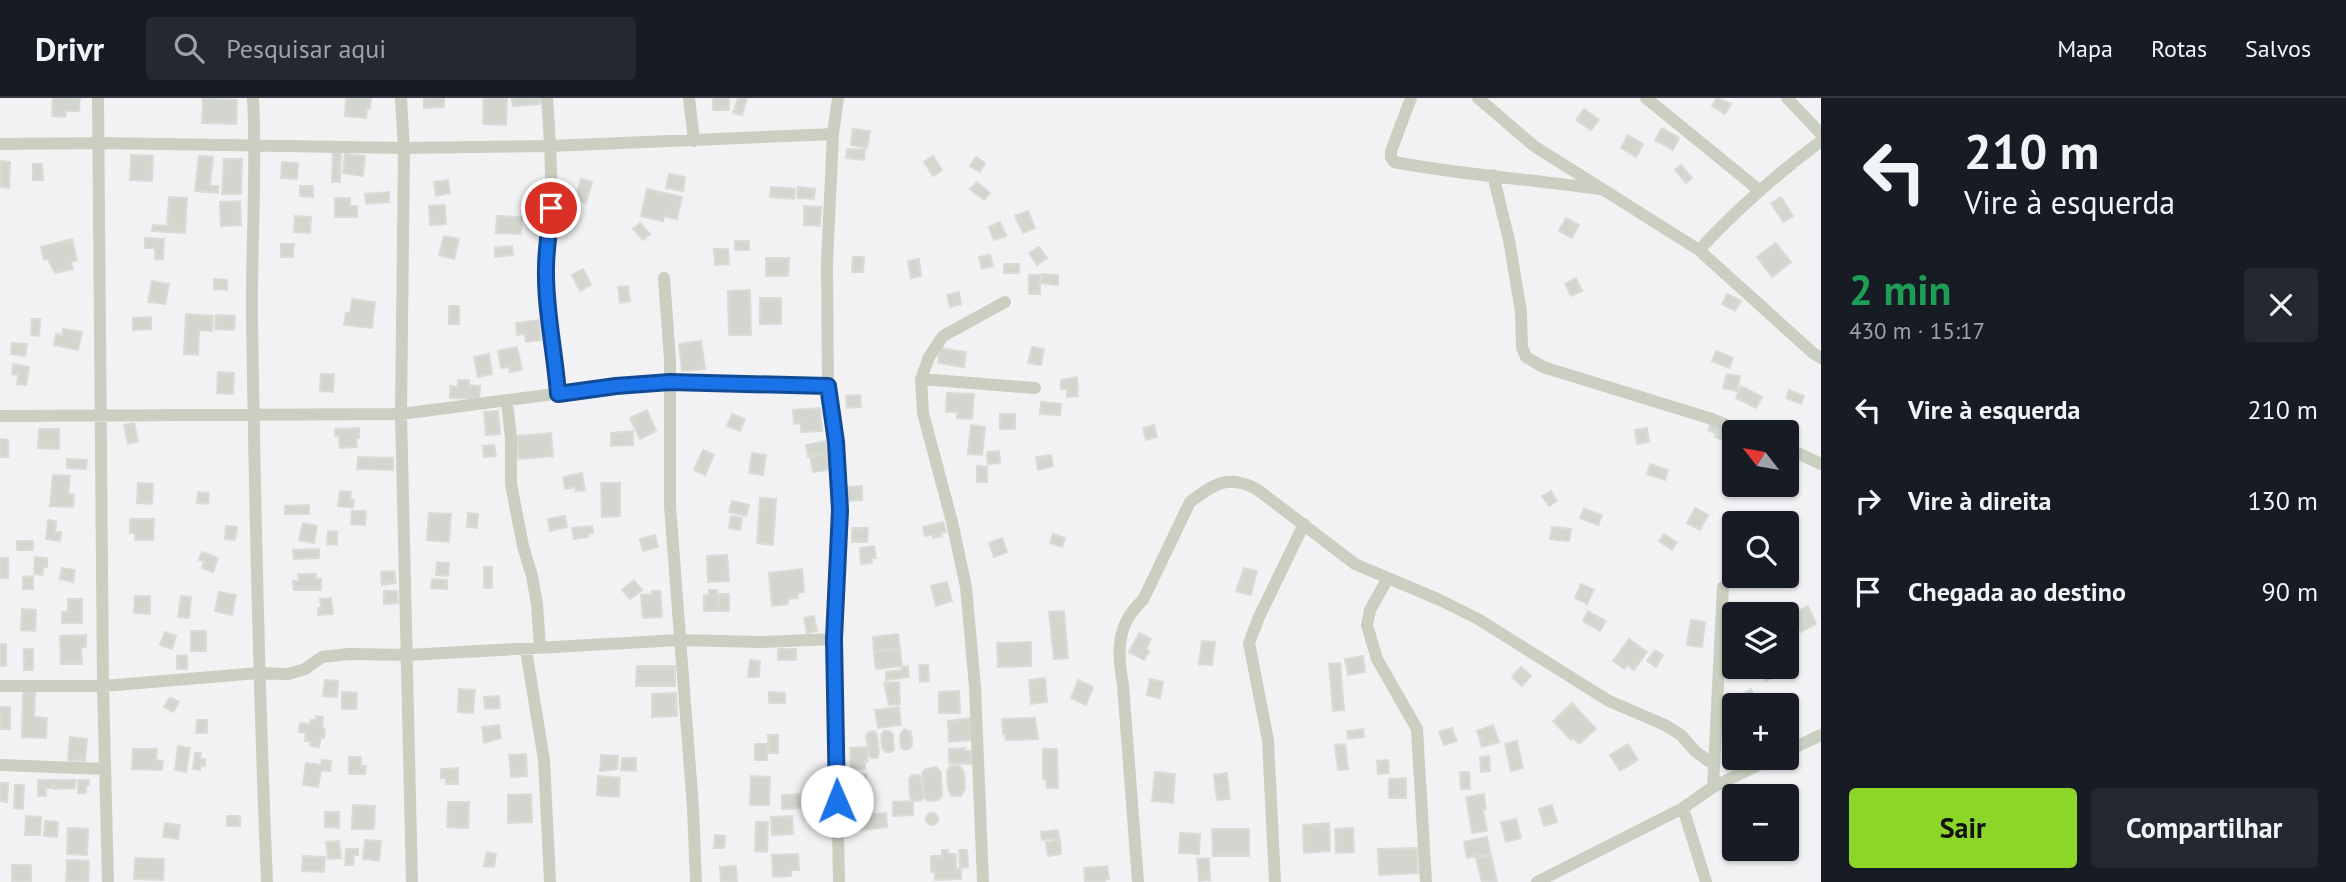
<!DOCTYPE html>
<html lang="pt">
<meta charset="utf-8">
<style>
:root{--surface:#171b24;--page:#242831;--text:#f1f3f6;--muted:#9ea1a6;--line:#363941;--accent:#8cd62a}
body{margin:0;font-family:"PT Sans",sans-serif;background:var(--page);color:var(--text);height:100vh;display:flex;flex-direction:column;font-size:26px;white-space:nowrap}
*{box-sizing:border-box;margin:0}
p{font-size:23px;color:var(--muted)}
.icon{flex:none;width:38px;height:38px;fill:none;stroke:currentColor;stroke-width:2;stroke-linecap:round;stroke-linejoin:round}
.map{position:relative;flex:1;overflow:hidden}
.drawer{display:flex;flex-direction:column;background:var(--surface);width:525px}
.drawer>*{flex:none}
.banner{background:#171b24;color:var(--text);overflow:hidden}
.needle{width:46px;rotate:301deg}
.tools{position:absolute;left:1722px;top:322px;display:grid;gap:14px}
.tools a{display:grid;place-items:center;width:77px;height:77px;border-radius:7px;background:var(--surface);box-shadow:0 2px 5px #0004;font-size:35px}
.pin{position:absolute;display:grid;place-items:center;width:60px;height:60px;color:#fff;margin:-30px;border:4px solid #fff;border-radius:50%;box-shadow:0 2px 7px #0007}
.me{position:absolute;width:77px;margin:-38px;rotate:359deg;stroke-linejoin:round;filter:drop-shadow(0 0 5px #0008)}
.turn{display:flex;align-items:center;gap:24px;height:147px;padding:0 28px;font-size:32px}
.turn .icon{width:91px;height:91px;stroke-width:2.5}
.turn b{display:block;font-size:49px;line-height:60px}
.round{display:grid;place-items:center;flex:none;width:74px;height:74px;border-radius:7px;background:var(--page)}
.summary{display:flex;align-items:center;justify-content:space-between;height:119px;padding:0 28px}
h1{font-size:42px;font-weight:700;line-height:52px;color:#1e9e55}
.cta{display:flex;gap:14px;margin-top:auto;padding:14px 28px}
.cta a{flex:1;height:80px;border-radius:7px;background:var(--accent);color:#111;font-size:28px;font-weight:700;line-height:80px;text-align:center}
.cta a+a{background:var(--page);color:var(--text)}
ul{padding:0;list-style:none}
li{display:flex;align-items:center;gap:21px;height:91px;padding:0 28px}
li div{flex:1}
li b{display:block;font-size:26px}
li em{font-style:normal}
header{display:flex;align-items:center;gap:42px;box-sizing:border-box;height:98px;padding:0 35px;background:var(--surface);border-bottom:2px solid var(--line)}
header strong{font-size:33px}
nav{display:flex;gap:38px;margin-inline-start:auto;font-size:24px}
.search{width:490px;height:63px;background:var(--page);display:flex;align-items:center;gap:18px;box-sizing:border-box;padding:0 24px;border-radius:7px;color:var(--muted);font-size:26px}
main{display:flex;flex:1;min-height:0}
.map>svg:first-child{display:block}
.building{fill:#d2d6cf;stroke:#d9dcd6;stroke-width:2}
.lines{fill:none;stroke-linecap:round;stroke-linejoin:round}
.street{stroke:#cbcfc1;stroke-width:12}
.route-casing{stroke:#114b97;stroke-width:18}
.route{stroke:#1a73e8;stroke-width:12}
</style>
<header>
<strong>Drivr</strong>
<div class="search"><svg class="icon" aria-label="search" viewBox="0 0 24 24"><circle cx="10" cy="10" r="6"/><path d="M15 15l6 6"/></svg>Pesquisar aqui</div>
<nav><a>Mapa</a><a>Rotas</a><a>Salvos</a></nav>
</header>
<main>
<div class="map">
<svg width="1821" height="784" viewBox="0 0 1821 784">
<rect width="100%" height="100%" fill="#f2f2f4"/>
<path class="building" d="M53,0H80L79,13H66L65,19L52,18Z
M203,0L237,2L236,26L202,25Z
M346,0H371L370,11H367L366,20L345,18Z
M424,0H444V9L424,10Z
M484,0H507L506,27L483,26Z
M512,0H540V6L513,8Z
M713,0H729V12H713Z
M738,0H747L742,17L733,15Z
M1717,0L1731,6L1725,16L1712,8Z
M1584,11L1599,22L1591,32L1576,22Z
M1662,30L1679,40L1673,52L1655,42Z
M853,31L870,33L867,50L851,47Z
M1628,37L1643,46L1636,59L1621,50Z
M847,51L865,52L864,62L846,60Z
M333,53H341L340,84H332Z
M345,56L365,58L363,78L343,75Z
M131,57L153,58L152,83L130,82Z
M199,58L213,59L210,88H218V95L195,93Z
M933,58L942,72L933,78L924,64Z
M976,59L985,65L980,74L970,68Z
M224,61H242L241,96H222Z
M0,63L10,64L9,90L0,89Z
M282,64L298,65L297,81L281,80Z
M33,66H42L43,82H33Z
M1681,67L1692,80L1686,85L1675,72Z
M669,76L685,79L683,93L666,90Z
M581,81L592,84L586,105L575,102Z
M448,82L450,95L436,98L434,84Z
M977,84L990,95L984,102L970,91Z
M300,88H313V99L300,98Z
M771,89L795,91L794,101L770,99Z
M798,89L815,91L814,101L797,100Z
M647,91L682,99L677,121L664,118L663,123L641,118Z
M389,94V104L366,106L365,96Z
M169,99L187,100L185,135L152,133L153,127L167,128Z
M1781,99L1793,118L1783,124L1771,105Z
M335,100H350V108H357V119H335Z
M240,103L241,127L221,128L220,104Z
M445,107L446,126L430,127L429,108Z
M804,108L821,109L820,128L804,127Z
M1028,113L1035,130L1023,135L1015,118Z
M295,118L311,119L310,135L294,134Z
M497,118L522,119L521,136L496,135Z
M1566,120L1579,127L1572,140L1559,133Z
M1000,124L1006,138L994,142L989,129Z
M640,125L650,136L643,142L633,131Z
M444,138L459,141L454,161L439,157Z
M145,140L164,141L163,161H155V150H145Z
M72,141L77,162L71,164L73,171L55,175L48,161L44,162L41,149Z
M735,143H749V152H735Z
M1776,145L1791,164L1772,179L1757,159Z
M281,146H294L293,159H281Z
M512,148L513,157L495,159V150Z
M1039,149L1047,160L1037,167L1029,155Z
M714,151H728L729,166L715,167Z
M990,157L993,168L982,171L979,159Z
M853,159H864L863,174H852Z
M766,160H789L788,178H766Z
M919,161L921,178L911,180L908,163Z
M1004,166H1019V175H1004Z
M583,171L591,187L580,193L572,177Z
M1042,176L1058,177V187L1042,185Z
M1029,177H1040V196H1029Z
M1576,180L1582,193L1571,198L1565,186Z
M214,181L227,182V192L214,191Z
M152,183L169,186L165,206L148,204Z
M628,188L630,203L620,205L618,189Z
M750,192L751,237H729L728,193Z
M959,194L961,206L950,209L947,197Z
M1727,196L1741,203L1735,213L1722,206Z
M760,200H781V226H760Z
M352,201L375,204L372,230L344,227L346,215H350Z
M449,208H459V226H449Z
M186,216L213,218L212,233L199,232L198,257L184,256Z
M216,217L235,218L234,232L215,231Z
M151,219V231L133,232V220Z
M32,221H40L39,238L31,237Z
M539,222L541,242L526,244L525,236L517,237L516,225Z
M63,231L82,234L78,252L54,247L56,236L62,237Z
M701,243L705,271L682,273L679,246Z
M12,245L27,246L25,258L11,256Z
M517,249L522,272L510,274L509,269L501,270L498,253Z
M1032,249L1044,251L1041,267L1028,265Z
M940,250L966,254L964,269L938,265Z
M1716,253L1733,260L1729,270L1712,263Z
M489,256L492,276L478,279L474,259Z
M13,266L29,269L26,287L17,286L18,277L12,276Z
M218,274L234,275L233,296L217,295Z
M321,276H334L333,294L320,293Z
M1727,276L1740,278L1737,293L1723,290Z
M1077,279L1078,298L1067,299V291H1061V282Z
M458,282H469V287L480,288L479,301L450,300V288L458,289Z
M1741,288L1762,299L1756,310L1736,300Z
M1789,292L1804,298L1801,306L1786,300Z
M947,295L974,296L972,321L957,320V314H946Z
M860,297L861,309L847,310L846,298Z
M1041,304L1061,306L1060,317L1040,316Z
M820,310L822,333L801,334V325L794,326L793,312Z
M647,312L656,333L640,341L630,320Z
M498,313L500,336L486,337L484,314Z
M732,316L745,321L740,333L727,328Z
M1000,316H1015V331H1000Z
M134,325L138,343L128,346L124,327Z
M1711,325L1727,332L1722,342L1715,339L1716,336L1708,332Z
M971,327L985,329L982,357L968,356Z
M1154,327L1157,339L1146,342L1143,330Z
M359,330V340H356L357,349L340,350L339,338H335V331Z
M1647,330L1649,344L1637,346L1635,332Z
M39,331H59V351L38,350Z
M633,333V347L611,348V335Z
M551,335L553,358L519,361L516,338Z
M0,341L8,342V359H0Z
M827,343L829,354L808,359L806,347Z
M494,347L496,358L484,359L483,348Z
M703,352L714,357L705,377L694,372Z
M999,353L1000,365L988,366L987,354Z
M752,355L766,357L763,377L749,375Z
M830,355L833,371L813,374L810,359Z
M1051,357L1053,368L1038,372L1036,359Z
M358,359L393,360V372L357,371Z
M67,361L87,362L86,371L67,370Z
M1650,366L1668,372L1665,382L1647,376Z
M977,368L987,369V384H977Z
M582,375L585,392L576,393L575,389L565,391L563,379Z
M53,377L70,378L68,396L74,397L73,409L50,408Z
M138,385L153,386L152,406L137,405Z
M601,385H620V418L602,419Z
M862,388V402L847,403V389Z
M340,393L351,394L350,402H354L353,410L338,408Z
M1551,393L1557,403L1549,408L1542,398Z
M198,394L209,395L208,406L197,405Z
M760,400L776,401L773,447L757,445Z
M732,403L749,407L746,418L729,414Z
M309,407V416H285V408Z
M1695,410L1708,417L1700,432L1687,425Z
M1584,411L1602,417L1598,427L1580,420Z
M352,413H366L365,427L351,426Z
M429,415L451,416L449,444L427,442Z
M468,415L478,416L477,430L467,429Z
M565,418L567,429L550,433L548,421Z
M731,418L742,420L740,432L729,430Z
M130,421H154L153,442H135V435H130Z
M48,422L56,423L55,434H61L60,443L46,441Z
M943,424L946,434L941,435L942,438L933,440V436L925,438L923,429Z
M303,425L317,428L314,445L299,442Z
M226,428L237,429L235,442L225,441Z
M592,428L593,435L588,436V439L574,441L572,430Z
M1552,429L1571,431L1569,443L1550,441Z
M852,430H868L867,444H852Z
M328,433L337,434V447L327,446Z
M1053,436L1065,440L1062,449L1050,445Z
M1664,436L1677,444L1672,452L1659,443Z
M655,437L658,449L643,453L640,441Z
M1002,440L1007,454L994,459L989,445Z
M17,443H33V452H17Z
M874,448L876,460H871L872,465L861,466L860,450Z
M319,451V460L294,461L293,452Z
M202,454L218,460L213,474L202,470L204,463L199,462Z
M727,457L729,483L708,484L707,458Z
M35,459L47,460V469H43V477L34,476Z
M0,460H8V480H0Z
M437,464L449,465L448,478L436,477Z
M484,469H492V490H484Z
M62,470L75,472L73,484L60,481Z
M1244,470L1257,473L1251,497L1236,493Z
M802,471L804,494L798,495V500L788,501V506L772,508L769,475Z
M394,473L396,485L382,487L381,474Z
M298,476H316V481H321V492H294L293,483H299Z
M33,478V491H23V479Z
M432,481L447,482V491L431,490Z
M634,482L642,492L630,501L622,492Z
M947,484L952,503L936,508L931,488Z
M1581,486L1594,492L1587,506L1575,500Z
M709,492H717L718,513H704V497H709Z
M384,493H397L398,505L384,506Z
M652,493H660L662,519L643,520L641,497L652,496Z
M219,494L236,497L232,517L215,513Z
M719,496H729V513H718Z
M135,498H150V516L134,515Z
M181,498L191,499L189,520L178,519Z
M331,500L333,516L318,517V510H321L320,501Z
M68,501H82V525H62V514H68Z
M1808,508L1816,526L1801,534L1792,517Z
M22,511L36,512L35,533L21,532Z
M1064,513L1068,560L1054,561L1049,514Z
M1588,513L1606,523L1600,533L1583,523Z
M814,518L817,533L807,535L804,520Z
M1691,522L1705,524L1702,549L1687,547Z
M191,533H206V553H191Z
M165,534L176,538L172,551L160,547Z
M1139,535L1151,541L1146,551L1149,553L1144,562L1129,554Z
M898,536L900,550L874,553L873,539Z
M86,537V549H81L82,566H61L60,538Z
M1629,541L1647,554L1634,572L1628,567L1624,571L1613,563Z
M1202,543L1215,544L1212,567L1199,566Z
M1031,544V568L998,569L997,545Z
M0,546H6V568H0Z
M24,551H33V572H24Z
M778,551H796V562H778Z
M900,551L902,568L876,571L874,554Z
M1655,552L1663,557L1656,569L1647,563Z
M187,557V571H177V558Z
M1363,558L1365,574L1348,577L1345,561Z
M750,562L760,563L759,579H748Z
M1340,565L1344,612L1333,613L1329,566Z
M919,567H928L929,583L920,584Z
M637,568H675V588H636Z
M908,568L909,579L886,582V574L902,572L901,569Z
M1521,569L1531,578L1522,588L1512,579Z
M1770,569H1774L1778,576L1766,583L1761,575Z
M1045,580L1047,604L1031,606L1029,582Z
M1150,581L1163,584L1160,600L1147,597Z
M325,582L338,583L337,599L323,598Z
M1078,582L1093,589L1086,607L1071,600Z
M899,584L900,606L889,607L884,585Z
M459,591L475,592L473,615L458,614Z
M1751,591L1757,602L1748,607L1741,597Z
M959,593L960,615H939V594Z
M23,594H35L34,619L47,620L46,640L22,639Z
M342,594L357,595L356,611H342Z
M769,594L785,595V605H769Z
M676,595L677,618L652,619V596Z
M499,598L500,610L485,611L484,599Z
M170,599L179,604L173,614L164,609Z
M1572,605L1596,631L1579,646L1573,640L1571,642L1553,623Z
M0,609H10V631H0Z
M899,609L901,627L878,630L875,612Z
M316,618L323,619L322,630L325,631L324,640H321L319,649L310,648L311,643H305L306,635L299,634L300,625L310,626L311,622H316Z
M970,620L971,642L949,644L948,623Z
M1035,620L1038,641L1006,642L1005,636H1003L1002,621Z
M197,622H207V635H196Z
M499,627L501,640L484,645L482,629Z
M1493,627L1499,644L1482,649L1477,633Z
M1452,630L1457,643L1444,647L1439,634Z
M904,631L911,634L912,647L909,651L904,652L901,649L900,637Z
M1363,631L1364,639L1348,641L1347,633Z
M874,633L877,637L879,655L877,660H871L869,655L866,639L869,634Z
M884,633H889L893,636L894,652L891,654H886L882,650L881,637Z
M768,637H778V655H768Z
M70,639L87,641L85,663L68,662Z
M1517,643L1523,670L1511,673L1505,646Z
M755,646H767V662H755Z
M1345,646L1348,671L1338,672L1335,647Z
M1628,646L1638,662L1620,673L1610,657Z
M178,648L190,650L186,674L175,672Z
M867,649L868,663L865,664V671H851L850,650Z
M965,650V653H971L972,666L949,665V651Z
M133,651H157L156,662L163,663L162,672L132,671Z
M1043,651H1057L1058,690H1047L1046,681H1043Z
M195,655H201L200,661H205V668L201,667L200,672L193,671Z
M526,656L527,678L511,679L509,657Z
M601,657L618,658L617,671L600,673Z
M1489,658L1490,673L1481,674L1480,659Z
M349,659H361V668H366L365,676H349Z
M622,660H636V673L621,672Z
M322,662L331,663L330,673L321,672L318,689L303,687L306,665L321,667Z
M1388,662L1389,675L1378,676L1377,663Z
M959,667L964,674L965,691L961,698H952L948,691L947,674L950,668Z
M936,669L941,674L942,698L938,702L928,703L924,699L922,675L926,671Z
M458,670V686H446V680H441V671Z
M1155,674L1175,676L1173,705L1152,703Z
M1460,674H1469L1470,691H1461Z
M1227,675L1230,701L1217,702L1214,677Z
M866,676L868,699L854,700L852,677Z
M912,677H918L921,680L923,700L920,703H914L910,700L909,681Z
M598,678L620,680L619,699L597,697Z
M751,678L770,679L769,707H750Z
M1406,680V700H1389V681Z
M38,682H54L52,690H46V698H38Z
M54,682H75V690L54,691Z
M78,682H89V687L86,688V695H78Z
M0,685H8L7,704L0,703Z
M15,687H24L23,711L14,710Z
M531,696L532,724L508,725V697Z
M800,696L801,710L782,711V697Z
M1484,696L1486,711L1483,712L1487,733L1472,735L1466,699Z
M913,703V717L893,718V704Z
M448,704H469L468,730L447,729Z
M353,707L375,708L374,731H352Z
M1552,707L1557,724L1544,728L1539,711Z
M325,714H339V730L325,729Z
M926 721a6 6 0 1 1 12 0a6 6 0 1 1-12 0Z
M886,715L887,729L861,732L860,717Z
M26,718L41,719L40,737H25Z
M227,718H240V728H227Z
M792,718L793,736L772,737L771,719Z
M1516,721L1521,740L1506,744L1501,724Z
M45,723L58,724L57,739L44,738Z
M756,724H768L767,754L755,753Z
M165,725L180,727L178,741L163,739Z
M1329,725L1330,753L1304,755L1303,727Z
M68,730L88,731L87,757L67,756Z
M1353,730L1354,754L1336,755L1335,731Z
M1212,731H1249V758H1213Z
M1058,732L1059,740L1042,742L1041,734Z
M1180,735L1200,736L1199,756L1179,755Z
M715,737L725,738L724,750H714Z
M1487,739L1490,755L1467,760L1464,744Z
M365,742L381,743L379,763L363,761Z
M1060,742L1061,756L1048,758L1046,744Z
M339,743L341,760L328,761L326,744Z
M1417,750L1418,775L1379,777L1378,751Z
M346,751H358V757H354L353,767H345Z
M942,752H948V756H956V771H961V781L935,782V773L931,774V758H942Z
M959,752H967L968,769L960,770Z
M487,754L496,756L494,769L484,768Z
M798,756L799,772H791V778L773,779L772,757Z
M1491,757L1497,784H1482L1476,760Z
M303,758L325,759L324,774L302,773Z
M135,760L164,761L163,782L134,781Z
M1209,760L1210,782L1199,783L1197,761Z
M67,762L89,763L88,784H66Z
M12,767H31V784H12Z
M736,768L737,784H721L720,769Z
M1107,768L1109,781L1105,782V784H1085L1084,770Z"/>
<g class="lines">
<path class="street" d="M98,0L103,588L108,784
M253,0C257,74 251,148 252,222C255,410 259,597 267,784
M401,0L404,50L401,316L412,784
M547,0C550,38 552,75 551,113C550,133 546,153 546,172C546,214 555,255 558,296
M689,0L694,43
M838,0L833,36L827,165L828,288L836,344L840,412L834,541L839,784
M1411,0L1391,53V59L1394,64C1461,77 1531,81 1599,91
M1478,0L1534,48L1699,152L1813,255L1821,260
M1646,0L1759,92
M1787,0L1821,36
M0,46L99,45L404,50L551,48L833,36
M1493,77L1509,142L1521,214L1522,249L1526,259L1543,269L1712,321L1745,334
M1699,152C1737,111 1777,76 1821,43
M664,180L670,261V408L693,710L696,784
M921,281L1035,290
M507,304L511,340V386L523,448L532,478L537,506L540,550
M0,318L401,316L616,288L670,284L828,288
M1787,350L1821,366
M1388,480L1370,512L1367,527L1377,561L1417,631L1426,784
M526,552L544,662L550,784
M0,588H103L258,575L288,576L305,571L322,559L349,556L408,557L680,542L759,544L834,541
M1787,653L1821,637
M0,667L105,671
M1713,689L1723,489
M1683,710L1706,784
M983,784L975,589L966,489L952,424L923,315L921,281L929,259L943,238L1005,204
M1138,784L1123,587C1117,554 1116,526 1143,502L1190,404C1215,385 1229,376 1258,392L1355,466L1440,502L1478,521L1609,603L1665,627L1681,637L1695,653L1714,667
M1275,784L1268,642L1249,545L1259,519L1304,426
M1537,784L1683,710L1713,689L1773,660"/>
</g>
<g class="lines">
<defs>
<path id="route" d="M551,110C550,130 546,150 546,170C545,212 555,254 558,296L616,288L670,284L828,288L836,344L840,412L834,541L837,703"/>
</defs>
<use href="#route" class="route-casing"/>
<use href="#route" class="route"/>
</g>
</svg>
<div class="tools">
<a><svg class="needle" viewBox="-14 -14 28 28"><path d="M0-13l5 13h-10z" fill="#e53935"/><path d="M0 13l5-13h-10z" fill="#9ea1a6"/></svg></a>
<a><svg class="icon" aria-label="search" viewBox="0 0 24 24"><circle cx="10" cy="10" r="6"/><path d="M15 15l6 6"/></svg></a>
<a><svg class="icon" aria-label="layers" viewBox="0 0 24 24"><path d="M12 4l9 5-9 5-9-5zM3 14l9 5 9-5"/></svg></a>
<a>+</a>
<a>−</a>
</div>
<div class="pin" style="left:551px;top:110px;background:#d93025"><svg class="icon" aria-label="arrive" viewBox="0 0 24 24"><path d="M6 21V4h12l-3 4 3 4H6"/></svg></div>
<svg class="me" style="left:837px;top:703px" viewBox="-20 -20 40 40"><circle r="19" fill="#fff"/><path d="M0-13L10 11 0 6-10 11z" fill="#1a73e8"/></svg>
</div>
<section class="drawer">
<div class="banner">
<div class="turn"><svg class="icon" aria-label="left" viewBox="0 0 24 24"><path d="M17 20v-9H6M10 6l-5 5 5 5"/></svg><div><b>210 m</b>Vire à esquerda</div></div>
</div>
<div class="summary"><div><h1>2 min</h1><p>430 m · 15:17</p></div><a class="round"><svg class="icon" aria-label="close" viewBox="0 0 24 24"><path d="M6 6l12 12M18 6L6 18"/></svg></a></div>
<ul>
<li><svg class="icon" aria-label="left" viewBox="0 0 24 24"><path d="M17 20v-9H6M10 6l-5 5 5 5"/></svg><div><b>Vire à esquerda</b></div><em>210 m</em></li>
<li><svg class="icon" aria-label="right" viewBox="0 0 24 24"><path d="M7 20v-9h11M14 6l5 5-5 5"/></svg><div><b>Vire à direita</b></div><em>130 m</em></li>
<li><svg class="icon" aria-label="arrive" viewBox="0 0 24 24"><path d="M6 21V4h12l-3 4 3 4H6"/></svg><div><b>Chegada ao destino</b></div><em>90 m</em></li>
</ul>
<div class="cta"><a>Sair</a><a>Compartilhar</a></div>
</section>
</main>
